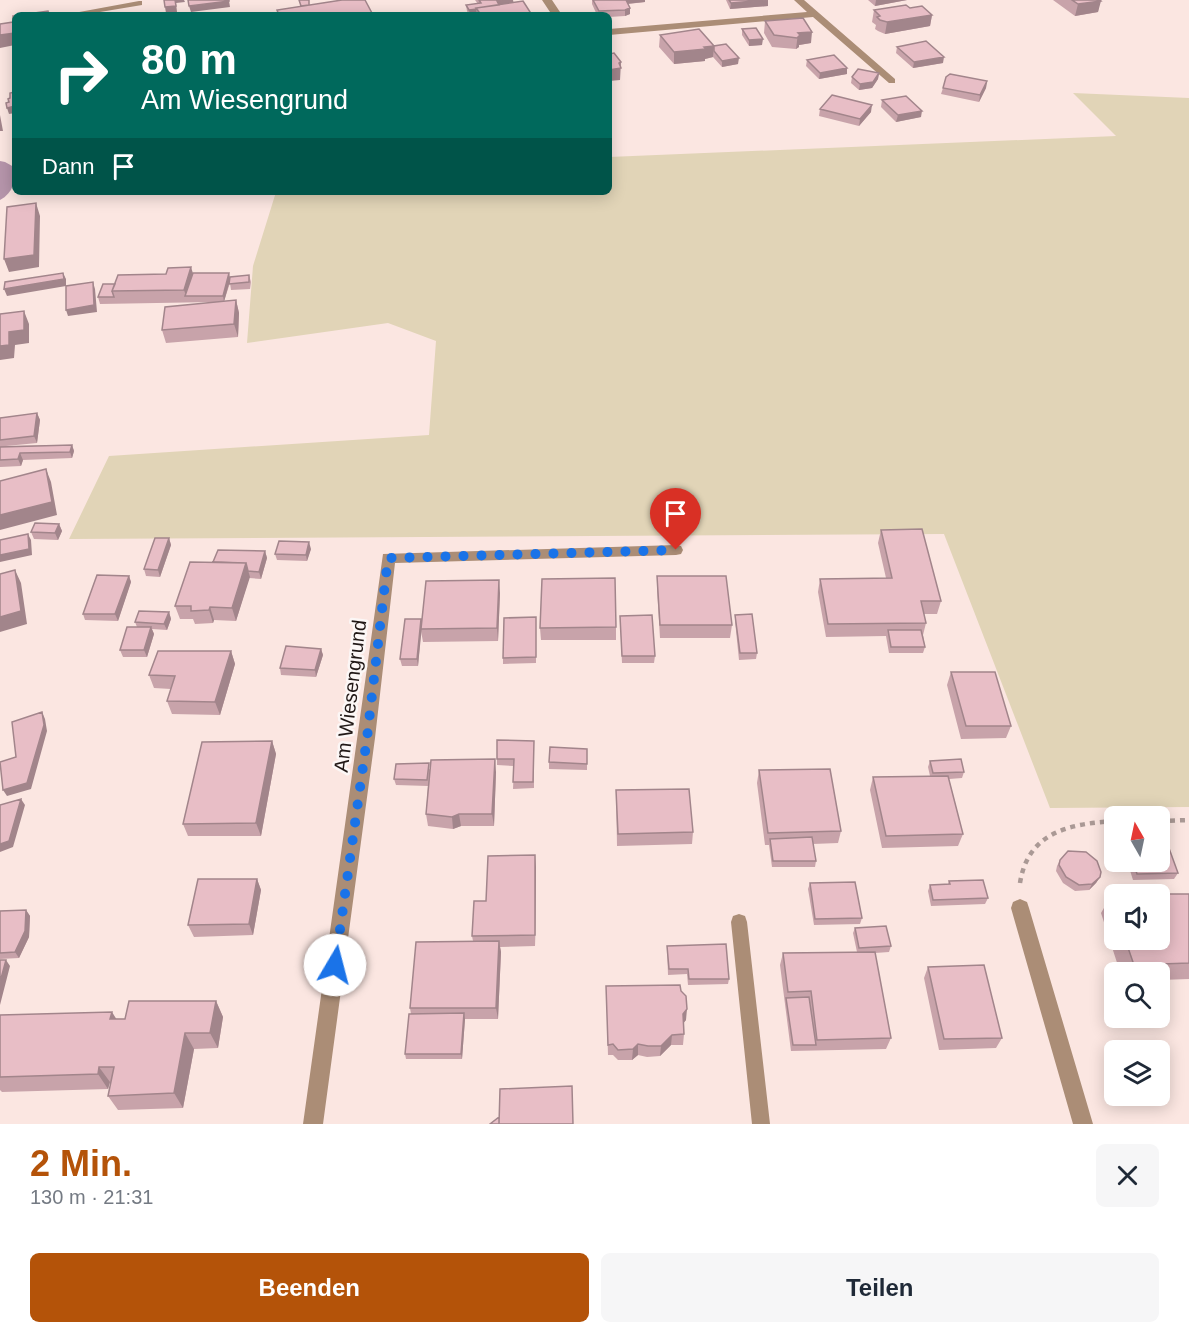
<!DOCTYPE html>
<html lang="de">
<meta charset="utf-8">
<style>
:root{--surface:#fff;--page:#f6f6f7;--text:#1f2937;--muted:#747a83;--accent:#b45309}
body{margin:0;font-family:Helvetica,sans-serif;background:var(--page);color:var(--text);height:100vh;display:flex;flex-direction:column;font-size:22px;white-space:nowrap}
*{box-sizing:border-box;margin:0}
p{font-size:20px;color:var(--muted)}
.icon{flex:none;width:33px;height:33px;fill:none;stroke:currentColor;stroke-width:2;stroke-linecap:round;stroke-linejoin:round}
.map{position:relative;height:1124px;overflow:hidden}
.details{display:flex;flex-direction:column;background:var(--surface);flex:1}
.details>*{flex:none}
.banner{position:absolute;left:12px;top:12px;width:600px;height:183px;border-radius:9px;box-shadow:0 3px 15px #0003;background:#00695c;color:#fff;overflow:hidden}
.needle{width:39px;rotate:351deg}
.controls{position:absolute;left:1104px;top:806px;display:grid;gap:12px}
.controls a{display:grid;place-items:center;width:66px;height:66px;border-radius:9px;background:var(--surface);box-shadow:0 3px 15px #0003;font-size:30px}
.pin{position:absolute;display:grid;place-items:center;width:51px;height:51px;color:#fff;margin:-62px -26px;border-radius:50% 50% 50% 0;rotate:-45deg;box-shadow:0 0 6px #0007}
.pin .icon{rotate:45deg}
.me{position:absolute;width:66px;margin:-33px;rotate:8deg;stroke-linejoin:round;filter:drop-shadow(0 0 4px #0008)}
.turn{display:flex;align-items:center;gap:21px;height:126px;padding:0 30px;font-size:27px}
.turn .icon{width:78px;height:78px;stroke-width:2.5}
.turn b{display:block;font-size:42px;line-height:51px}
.then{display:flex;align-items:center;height:57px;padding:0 30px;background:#0003;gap:12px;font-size:22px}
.round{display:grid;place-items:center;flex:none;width:63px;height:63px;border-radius:9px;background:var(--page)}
.headline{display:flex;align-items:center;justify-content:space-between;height:102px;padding:0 30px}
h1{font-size:36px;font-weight:700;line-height:45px;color:var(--accent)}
.action{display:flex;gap:12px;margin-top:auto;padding:12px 30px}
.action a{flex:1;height:69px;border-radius:9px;background:var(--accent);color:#fff;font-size:24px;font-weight:700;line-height:69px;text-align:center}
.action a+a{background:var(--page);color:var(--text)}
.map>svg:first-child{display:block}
.green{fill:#e1d4b7}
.water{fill:#b695ab}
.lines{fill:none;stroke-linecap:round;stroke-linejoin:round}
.path{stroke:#aa9995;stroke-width:4.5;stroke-dasharray:5 5;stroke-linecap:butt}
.lane{fill:#ab8d76;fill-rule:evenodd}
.street{fill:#ab8d76;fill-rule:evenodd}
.wall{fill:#c8a3aa}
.shaded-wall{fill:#a2858b}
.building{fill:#e8bec6;stroke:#a2858b;stroke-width:1.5}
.route{stroke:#1a73e8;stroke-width:10;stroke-dasharray:0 18}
.labels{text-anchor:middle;stroke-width:5;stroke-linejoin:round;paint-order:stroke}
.street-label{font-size:20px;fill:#211816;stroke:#fcf7f6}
</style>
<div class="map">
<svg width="1189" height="1124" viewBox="0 0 1189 1124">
<rect width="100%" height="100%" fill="#fbe6e1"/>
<path class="green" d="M1073,93L1189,98V807L1050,808L944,534L69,539L109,456L429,435L436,341L388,323L247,343L253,266L276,192H609V157L1116,136Z"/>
<path class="water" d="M0,161L5,162L14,167C16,181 13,193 0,200Z"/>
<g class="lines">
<path class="path" d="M1160,821L1189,820
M1020,883C1028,832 1069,824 1114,821"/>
<path class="lane" d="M139,1H142V5L82,15H63Z
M739,914L745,916L747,922L770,1124H752L731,922L733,916Z"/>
<path class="street" d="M542,0H552L562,15H552Z
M794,0H804L895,79V83H889L813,17L609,35V29L807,12Z
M676,545L681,546L683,550L681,554L676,555L395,563L375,738L323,1124H303L383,554Z
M1020,899L1027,902L1029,908L1093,1124H1073L1011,908L1013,902Z"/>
</g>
<path class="wall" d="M475,0H513V3L532,15H469L467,11L466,5L478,4Z
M592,0H645V2L628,4L630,14L625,16L609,17V15H597L592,4Z
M726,0H768V6L730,9Z
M868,0H907L875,6Z
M1053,0H1100L1098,12L1075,16Z
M910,8L932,15L930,26L885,34L878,31L875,29L876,25L872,22L874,10Z
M765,21L811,43L799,45V47L796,49L772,47L764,33Z
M742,29L762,45L749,46L742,35Z
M660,35L714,46L738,64L722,67L713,57L705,59V61L674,64L659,47Z
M897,47L943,63L913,68L896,53Z
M807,60L847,68V74L819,79L806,66Z
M879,73L878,79L872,88L859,90L851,83L852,77Z
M987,81L986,88L979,102L941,94L943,88Z
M882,100L921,117L896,122L881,107Z
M820,109L871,112L859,126L819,116Z
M193,273H229L230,278L249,275L251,282L250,289L231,290L230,283L224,301L236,300L239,313L238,337L166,343L162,330L213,302L100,304L98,297L115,284Z
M37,413L40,420L37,443L6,446L72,445L74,451L72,458L23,460L21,466L0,467V418Z
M59,524L62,531L58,540L34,539L31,532Z
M881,530L941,601L937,614H924L926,623L923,635L925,647L923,653H889L886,636L826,637L818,592L820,579L886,578L878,543Z
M169,538L171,545L160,577L146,576L144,569Z
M311,549L307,561L277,560L275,554Z
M265,551L267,558L261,579L249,578L236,621L214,620L213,623L195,624L193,619H180L175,606L213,562Z
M129,576L131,582L118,621L85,620L83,614Z
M657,576L732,625L730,638H660L657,589Z
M500,593L498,641L423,642L421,631L418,666H402L400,659L422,624Z
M169,612L171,619L167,630L152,629L154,634L147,657H123L120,650L137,627L135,622Z
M735,615L757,653L756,659L739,660L735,621Z
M620,616L655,656L654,663H622Z
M536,617V663L503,664V658Z
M616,627V640H541L540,628Z
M321,649L323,655L316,677L281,675L280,668Z
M231,651L235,664L220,715L172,714L167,701L171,689L154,688L149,675Z
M951,672L1011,726L1006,738L961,739L947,685Z
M272,741L276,754L261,836H188L183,824Z
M534,741V788L513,789L514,766L497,765V759Z
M587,749V770L549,769V762Z
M930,761L964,772L962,778L949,779L963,834L958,846L882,848L870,790L873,777L930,776L928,767Z
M430,769L496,772L494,826H461L453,829L428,826L426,814L428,786L396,785L394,779Z
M759,770L841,831L838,843L813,844L816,861L815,867H772L769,845H765L757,783Z
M616,790L693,832L692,844L617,846Z
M1060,860L1100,877L1096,883L1089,890L1075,891L1063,883L1056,871L1057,866Z
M1127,861H1160L1178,873L1174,879L1133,880Z
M536,867L535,946L500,947L501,952L498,1019H465L462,1059H406L405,1054L411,1014L410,1008L473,941L472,936L486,901Z
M257,879L261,890L253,935L194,937L188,925Z
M949,881L988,898L985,904L931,906L928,891L930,885L948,884Z
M810,883L862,918L860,924L814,925L808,889Z
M1189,894V979L1160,980V972H1120L1101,913L1111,896H1114V939H1160Z
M26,910L30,916L29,937L19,958L0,959V911Z
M855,928L891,946L889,952L875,953L891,1038L886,1049L791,1051L780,965L783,953L857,952L853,933Z
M667,946L729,979L728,984L688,985L687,974L668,975Z
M928,967L1002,1038L996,1048L939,1050L924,978Z
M606,986L681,991L686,1020L683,1023L684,1034L683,1045H671L660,1056L647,1057L638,1055L632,1060H618L613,1055H608Z
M216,1001L223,1017L218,1048L194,1049L183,1108L118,1110L108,1096L111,1082H110L108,1089L2,1092L0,1090V1015L125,1019Z"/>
<path class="shaded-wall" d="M175,0H184L185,2L176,3L177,12L166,13L165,7Z
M502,0H513L514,4L497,7V1Z
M625,0H645V2L625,4Z
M768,0V6L730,9L731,3Z
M876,0H907L875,6Z
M229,1L230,7L191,12L189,6Z
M1101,1L1098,12L1075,16L1078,4Z
M630,8V14L625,16V10Z
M476,9L477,15H470L469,10Z
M932,15L930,26L885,34L887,22Z
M812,32L811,43L799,45V47L796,49L798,33Z
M14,33L15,36V45L0,48V35Z
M763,39L762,45L749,46V40Z
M714,46L713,57L705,59V61L674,64V52Z
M944,57L943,63L913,68L914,62Z
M739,58L738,64L722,67V61Z
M621,62L620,80L609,81V70Z
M847,68V74L819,79L820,73Z
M879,73L878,79L872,88L859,90L860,84Z
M987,81L986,88L979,102L980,95Z
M872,105L871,112L859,126L860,119Z
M15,106V113L9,114L7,108Z
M922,111L921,117L896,122L898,115Z
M0,115L3,131H0Z
M36,203L40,216L39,267L9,272L4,259Z
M191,267L195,280L186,296L184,290Z
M63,273L66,279V286L7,296L4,289Z
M229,273L230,280L224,302L223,296Z
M93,282L95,289L97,312L68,316L66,310Z
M236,300L239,313L238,337L234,324Z
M24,311L29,324V343L15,345L14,358L0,360V346Z
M37,413L40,420L37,443L34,436Z
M72,445L74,451L72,458L70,452Z
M20,453L23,460L21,466L18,459Z
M46,469L51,482L57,515L0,530V515Z
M59,524L62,531L58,540L55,533Z
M28,534L31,540L32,555L0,562V555Z
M169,538L171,545L160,577L158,570Z
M309,542L311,549L307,561L306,555Z
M265,551L267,558L261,579L259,572Z
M246,563L250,577L236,621L232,608Z
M15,570L21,583L27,624L0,632V617Z
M129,576L131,582L118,621L115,614Z
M499,580L500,593L498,641L497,628Z
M210,607L214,620L213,623L209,610Z
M169,612L171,619L167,630L164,624Z
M421,619L422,626L418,666L417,659Z
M151,627L154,634L147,657L144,650Z
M321,649L323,655L316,677L315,670Z
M231,651L235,664L220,715L215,702Z
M42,712L45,719L47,731L31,789L7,796L3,790Z
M272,741L276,754L261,836L256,823Z
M495,759L496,772L494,826L492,814Z
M21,799L25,805L13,847L0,852V844Z
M459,814L461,826L453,829L452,817Z
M535,855L536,867L535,946Z
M1100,877L1096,883L1089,890L1092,884Z
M257,879L261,890L253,935L249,924Z
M26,910L30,916L29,937L19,958L15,952Z
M499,941L501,952L498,1019L496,1008Z
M6,960L10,966L0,1005V982Z
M216,1001L223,1017L218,1048L210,1033Z
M687,1009L686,1020L682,1025L683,1014Z
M112,1012L122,1028L110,1019Z
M464,1013L465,1019L462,1059L461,1054Z
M185,1033L194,1049L183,1108L174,1093Z
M672,1035L671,1045L660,1056L661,1046Z
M638,1044V1055L632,1060L633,1049Z
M99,1067L110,1082L108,1089L98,1074Z"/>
<path class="building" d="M164,0H175L176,6L165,7Z
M188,0H229V1L189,6Z
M299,0H309V5L301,6Z
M342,0H365L373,15H279L277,10Z
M479,0H502L497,1L499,5L476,8L477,9L469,10L466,5L481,3Z
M593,0H626L630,8L625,10L599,11Z
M729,0H766L731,3Z
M1072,0H1100L1101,1L1078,4Z
M523,1L532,15H481L476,8Z
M906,5L910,8L922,6L932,15L887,22L880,20L877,17L880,16L874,10Z
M48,11L49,15H20Z
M13,16H15L14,42V33L0,35V24L13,22Z
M803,18L812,32L798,33L800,35L797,38L774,35L765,21Z
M756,28L763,39L749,40L742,29Z
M699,29L714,46L704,47L706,49L674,52L660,35Z
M926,41L944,57L914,62L897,47Z
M726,44L739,58L722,61L714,51V46Z
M614,53L621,62L619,63L621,68L609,70V54Z
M834,55L847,68L820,73L807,60Z
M858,69L879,73L873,82L860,84L852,77Z
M950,74L987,81L980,95L943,88L946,77Z
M15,92V106L7,108L6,103L9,102L8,99L10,98V93Z
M832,95L872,105L860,119L820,109Z
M906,96L922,111L898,115L882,100Z
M36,203L34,255L4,259L7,207Z
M191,267L184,290L112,291L118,275L166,274L168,268Z
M63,273L64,279L4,289L5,282Z
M193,273H229L223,296H185Z
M249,275V282L229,284L230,277Z
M93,282L94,305L66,310V286Z
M103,284H115L112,291L114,297H98Z
M236,300L234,324L162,330L165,307Z
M24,311V330L9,332V345L0,346V314Z
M37,413L34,436L0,440V418Z
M72,445L70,452L20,453L18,459L0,460V447Z
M46,469L52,502L0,515V481Z
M35,523L59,524L55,533L31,532Z
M922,529L941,601H921L926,623L828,624L820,579L892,578L881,530Z
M28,534L29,549L0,555V540Z
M155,538H169L158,570L144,569Z
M279,541L309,542L306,555L275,554Z
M218,550L265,551L259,572L248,571L246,563L213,562Z
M190,562L246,563L232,608L210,607L209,610L191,611V606H175Z
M15,570L21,611L0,617V574Z
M97,575L129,576L115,614H83Z
M657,576H726L732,625H660Z
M615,578L616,627L540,628L542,579Z
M499,580L497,628L421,629L426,581Z
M139,611L169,612L164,624L135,622Z
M752,614L757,653H740L735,615Z
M652,615L655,656H622L620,616Z
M536,617V657L503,658L504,618Z
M405,619H421L417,659H400Z
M127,627H151L144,650H120Z
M888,630H921L925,647H891Z
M286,646L321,649L315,670L280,668Z
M158,651H231L215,702L167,701L175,676L149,675Z
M951,672H995L1011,726H966Z
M42,712L44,725L27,783L3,790L0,762L16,757L12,722Z
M497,740L534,741L533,782H513L514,759H497Z
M272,741L256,823L183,824L202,742Z
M550,747L587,749V764L549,762Z
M495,759L492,814H459L452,817L426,814L431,760Z
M961,759L964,772L933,773L930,761Z
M429,763L427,780L394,779L396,764Z
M830,769L841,831L768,833L759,770Z
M948,776L963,834L886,836L873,777Z
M689,789L693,832L618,834L616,790Z
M21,799L9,841L0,844V805Z
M812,837L816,861H773L770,839Z
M1160,840H1166L1178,873L1137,874L1133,861H1160Z
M1068,851L1086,852L1097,861L1101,872L1100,877L1092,884L1079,885L1066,877L1059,865L1060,860Z
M535,855V935L472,936L474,901H486L488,856Z
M198,879H257L249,924L188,925Z
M983,880L988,898L933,900L930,885L950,884L949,881Z
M855,882L862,918L815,919L810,883Z
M1160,894H1189V963L1134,965L1125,939H1160Z
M1111,896H1114V907Z
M26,910L25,931L15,952L0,953V911Z
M886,926L891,946L859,948L855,928Z
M499,941L496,1008H410L416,942Z
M726,944L729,979H689L688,969H669L667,946Z
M875,952L891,1038L817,1040L811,991L788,992L783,953Z
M0,960H6L0,982Z
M984,965L1002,1038L944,1039L928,967Z
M680,985L681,991L686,996L687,1009L683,1014L684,1034L672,1035L661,1046H648L638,1044L633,1049L618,1050L613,1044L608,1045L606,986Z
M809,997L816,1045H793L786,998Z
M129,1001H216L210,1033H185L174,1093L108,1096L114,1067H99L98,1074L0,1077V1015L112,1012L110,1019H125Z
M464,1013L461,1054H405L409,1014Z
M572,1086L573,1124H499L500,1089Z
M499,1117V1124H490Z"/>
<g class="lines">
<path class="route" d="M335,965L367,738L388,558L676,550"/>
</g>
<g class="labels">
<g class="street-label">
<text transform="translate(350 696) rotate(-83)" y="7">Am Wiesengrund</text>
</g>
</g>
</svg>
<div class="controls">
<a><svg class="needle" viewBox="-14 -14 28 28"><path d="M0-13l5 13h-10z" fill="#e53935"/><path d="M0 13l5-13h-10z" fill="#747a83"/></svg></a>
<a><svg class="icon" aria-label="sound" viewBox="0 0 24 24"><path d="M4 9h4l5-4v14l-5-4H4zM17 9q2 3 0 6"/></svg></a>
<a><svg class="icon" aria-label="search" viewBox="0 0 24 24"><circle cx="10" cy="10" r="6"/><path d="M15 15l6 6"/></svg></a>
<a><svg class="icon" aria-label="layers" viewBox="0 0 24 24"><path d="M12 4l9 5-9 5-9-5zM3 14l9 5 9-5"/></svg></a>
</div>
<div class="pin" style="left:676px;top:550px;background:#d93025"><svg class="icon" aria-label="arrive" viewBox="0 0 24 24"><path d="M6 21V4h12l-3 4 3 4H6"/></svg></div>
<svg class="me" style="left:335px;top:965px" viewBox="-20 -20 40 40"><circle r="19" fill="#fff"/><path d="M0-13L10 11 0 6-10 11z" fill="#1a73e8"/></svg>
<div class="banner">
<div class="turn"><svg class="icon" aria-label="right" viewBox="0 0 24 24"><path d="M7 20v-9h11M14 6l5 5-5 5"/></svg><div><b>80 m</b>Am Wiesengrund</div></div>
<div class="then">Dann<svg class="icon" aria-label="arrive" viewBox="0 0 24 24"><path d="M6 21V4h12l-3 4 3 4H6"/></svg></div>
</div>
</div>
<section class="details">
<div class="headline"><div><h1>2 Min.</h1><p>130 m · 21:31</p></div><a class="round"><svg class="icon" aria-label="close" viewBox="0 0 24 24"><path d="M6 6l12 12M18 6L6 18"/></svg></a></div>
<div class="action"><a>Beenden</a><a>Teilen</a></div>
</section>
